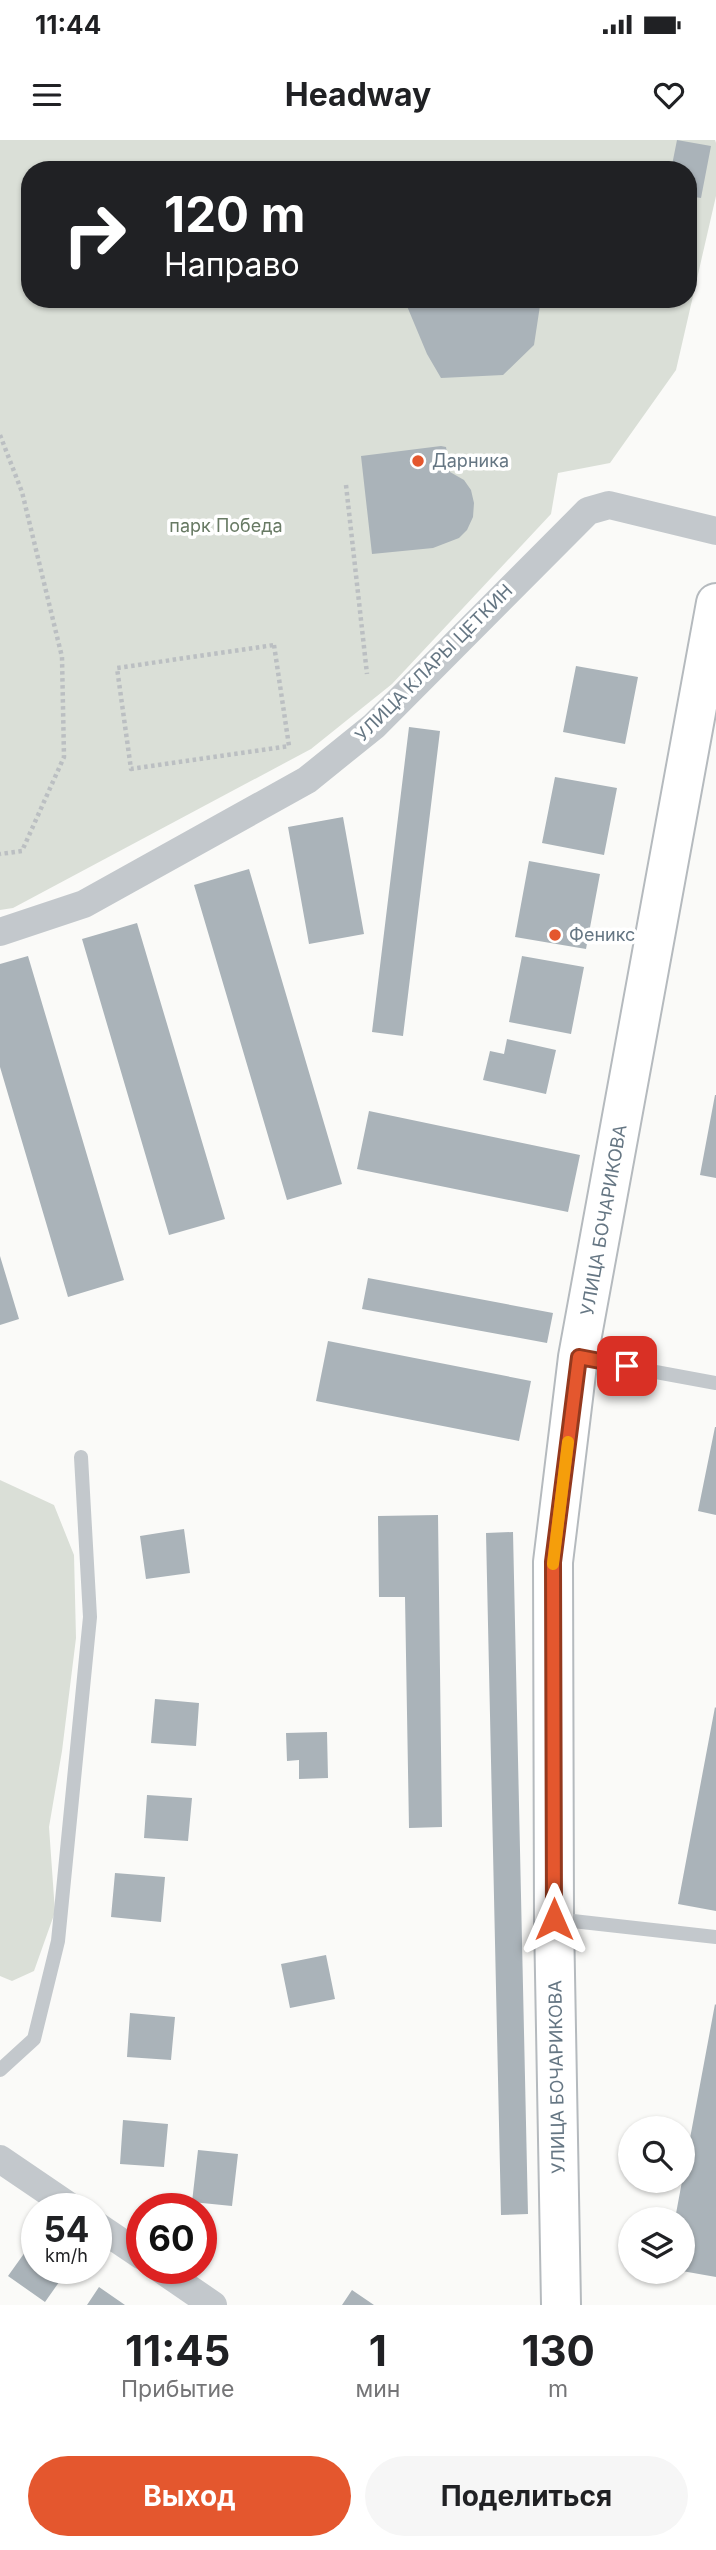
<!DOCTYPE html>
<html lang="ru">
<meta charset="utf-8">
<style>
:root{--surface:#fff;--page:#f6f6f6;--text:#202124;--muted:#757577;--accent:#e4572e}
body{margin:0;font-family:Inter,sans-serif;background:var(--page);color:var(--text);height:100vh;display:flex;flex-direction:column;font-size:26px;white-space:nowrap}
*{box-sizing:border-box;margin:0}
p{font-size:23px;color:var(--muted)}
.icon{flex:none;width:38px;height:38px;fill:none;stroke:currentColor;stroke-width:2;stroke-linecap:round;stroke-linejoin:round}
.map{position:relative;height:2165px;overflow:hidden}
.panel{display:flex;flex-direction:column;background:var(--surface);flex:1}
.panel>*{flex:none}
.top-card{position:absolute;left:21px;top:21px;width:676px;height:147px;border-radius:28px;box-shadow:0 2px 5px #0004;background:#202124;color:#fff;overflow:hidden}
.fabs{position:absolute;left:618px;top:1976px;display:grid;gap:14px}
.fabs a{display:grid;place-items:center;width:77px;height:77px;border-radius:50%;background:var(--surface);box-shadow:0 2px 5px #0004;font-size:35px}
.speed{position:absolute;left:21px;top:2053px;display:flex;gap:14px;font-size:35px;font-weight:700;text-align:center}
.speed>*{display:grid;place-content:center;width:91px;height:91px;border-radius:50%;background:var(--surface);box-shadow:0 2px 5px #0004;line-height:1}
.speed small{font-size:18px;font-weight:400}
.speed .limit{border:10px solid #d22;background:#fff;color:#111}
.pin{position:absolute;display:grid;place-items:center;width:60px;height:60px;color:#fff;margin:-30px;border-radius:14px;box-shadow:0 4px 10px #0006}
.me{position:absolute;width:77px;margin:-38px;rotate:0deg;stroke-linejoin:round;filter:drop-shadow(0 0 5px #0008)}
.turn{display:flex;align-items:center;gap:24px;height:147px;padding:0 28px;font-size:32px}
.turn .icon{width:91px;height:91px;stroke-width:2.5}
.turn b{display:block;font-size:49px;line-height:60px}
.eta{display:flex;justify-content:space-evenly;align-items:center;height:119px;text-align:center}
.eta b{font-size:42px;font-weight:700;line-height:49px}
.primary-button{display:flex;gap:14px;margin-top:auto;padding:14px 28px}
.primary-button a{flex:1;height:80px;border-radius:42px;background:var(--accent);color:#fff;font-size:28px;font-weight:700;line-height:80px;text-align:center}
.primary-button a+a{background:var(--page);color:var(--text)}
.status{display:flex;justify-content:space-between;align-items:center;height:49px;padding:0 35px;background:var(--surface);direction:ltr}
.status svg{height:19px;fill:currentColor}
header{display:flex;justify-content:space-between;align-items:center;height:91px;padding:0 28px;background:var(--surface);font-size:32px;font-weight:700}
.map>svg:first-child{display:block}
.green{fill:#dadfd7;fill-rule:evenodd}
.building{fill:#aab3b9}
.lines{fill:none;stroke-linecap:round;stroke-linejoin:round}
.primary-casing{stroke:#b5babe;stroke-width:42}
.path{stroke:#bbbfc2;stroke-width:4.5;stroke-dasharray:3.5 3.5;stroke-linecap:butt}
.lane{stroke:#c3c8cc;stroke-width:14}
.street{stroke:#c3c8cc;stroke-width:28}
.primary{stroke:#fff;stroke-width:38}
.route-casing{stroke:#94391e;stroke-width:18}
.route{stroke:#e4572e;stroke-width:12}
.slow{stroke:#f59e0b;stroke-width:12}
.poi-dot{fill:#e4572e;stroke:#fff;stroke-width:2.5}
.labels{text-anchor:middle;stroke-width:7;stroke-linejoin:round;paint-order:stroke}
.poi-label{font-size:18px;fill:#657683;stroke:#fff;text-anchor:start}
.park-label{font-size:18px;fill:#687a64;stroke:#fff}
.street-label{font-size:18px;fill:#657683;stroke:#fff}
</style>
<div class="status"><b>11:44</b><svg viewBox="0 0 49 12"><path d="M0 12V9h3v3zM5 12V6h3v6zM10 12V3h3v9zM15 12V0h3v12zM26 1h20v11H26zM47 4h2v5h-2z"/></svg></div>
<header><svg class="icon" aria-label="menu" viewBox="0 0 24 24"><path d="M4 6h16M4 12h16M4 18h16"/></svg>Headway<svg class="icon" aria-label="heart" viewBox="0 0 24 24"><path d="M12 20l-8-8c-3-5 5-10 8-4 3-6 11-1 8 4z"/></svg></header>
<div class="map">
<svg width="716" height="2165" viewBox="0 0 716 2165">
<rect width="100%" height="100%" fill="#fafaf8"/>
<path class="green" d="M0,0H715L716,3V56L676,230L610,323L558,333L551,374L392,544L311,609L13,768L0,770ZM30,30H688V159H30Z
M0,1340L54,1365L74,1415L76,1498L62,1611L49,1687L55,1772L34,1831L12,1841L0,1836Z"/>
<path class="building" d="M677,0L711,6L701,58L688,56V30H671Z
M404,159H541L534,205L503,235L441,238L427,214Z
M441,306L446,307L450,332L464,340L471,350L474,363L473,377L467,390L459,398L433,408L372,414L361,316Z
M576,526L638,537L625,604L563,592Z
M409,587L440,591L403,896L372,892Z
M555,637L617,648L604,715L542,703Z
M343,677L364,794L309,804L288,687Z
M529,721L600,734L586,809L515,797Z
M249,729L342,1044L287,1060L194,745Z
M137,783L225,1079L169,1095L82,799Z
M28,816L124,1140L68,1157L0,927V824Z
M522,816L584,827L571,894L509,882Z
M507,899L556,910L546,954L483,940L490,911L504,914Z
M715,955H716V1038L700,1035Z
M369,971L580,1015L568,1072L357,1029Z
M0,1116L19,1179L0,1185Z
M368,1138L553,1173L547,1203L362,1169Z
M328,1201L531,1241L519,1301L316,1261Z
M715,1287H716V1375L698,1371Z
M438,1375L442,1687L409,1688L405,1457H379L378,1376Z
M184,1389L190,1433L146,1439L140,1396Z
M513,1392L528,2074L501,2075L486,1393Z
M155,1559L199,1563L196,1606L151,1603Z
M715,1567L716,1568V1771L678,1764Z
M327,1592L328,1638L299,1639V1620L287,1621L286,1593Z
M147,1655L192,1658L188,1701L144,1698Z
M115,1733L165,1737L161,1782L111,1777Z
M326,1815L335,1859L290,1868L281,1824Z
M715,1864L716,1865V2137L682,2131V2079H675Z
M130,1873L175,1877L171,1920L127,1917Z
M123,1980L168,1984L164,2027L120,2024Z
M198,2010L238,2014L232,2066L192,2062Z
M33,2101L37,2103V2128H69L45,2162L8,2136Z
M99,2147L125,2165H87Z
M352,2150L374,2165H342Z"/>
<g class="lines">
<defs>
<path id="primary" d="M561,2165L554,1779L553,1422L578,1217L716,463"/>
</defs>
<use href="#primary" class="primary-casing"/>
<path class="path" d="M0,295L22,352L62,517L64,617L22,711L0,714
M346,345L367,534
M274,505L289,606L131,629L117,528Z"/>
<path class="lane" d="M580,1218L716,1243
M555,1779L716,1797
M0,1930L34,1899L58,1801L90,1477L81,1317"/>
<path class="street" d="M0,792L84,764L307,640L374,586L588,371L609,365L716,391
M0,2019L72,2068
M96,2085L142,2116
M159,2128L213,2165"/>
<use href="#primary" class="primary"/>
</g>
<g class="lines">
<defs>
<path id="route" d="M554,1779L553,1422L579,1217L627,1226"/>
</defs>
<use href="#route" class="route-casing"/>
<use href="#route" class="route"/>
<path class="slow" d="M553,1424L568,1302"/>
</g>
<g class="poi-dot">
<circle cx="418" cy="321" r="7"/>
<circle cx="555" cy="795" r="7"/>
</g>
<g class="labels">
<g class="poi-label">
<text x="432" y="327">Дарника</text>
<text x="569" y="801">Феникс</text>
</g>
<g class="park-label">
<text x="226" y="392">парк Победa</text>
</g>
<g class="street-label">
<text transform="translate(434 523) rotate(-45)" y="6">УЛИЦА КЛАРЫ ЦЕТКИН</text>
<text transform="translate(604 1080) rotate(-80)" y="6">УЛИЦА БОЧАРИКОВА</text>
<text transform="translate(557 1937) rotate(-91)" y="6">УЛИЦА БОЧАРИКОВА</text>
</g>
</g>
</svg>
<div class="fabs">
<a><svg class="icon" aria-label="search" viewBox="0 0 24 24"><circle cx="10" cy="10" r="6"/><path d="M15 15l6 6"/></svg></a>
<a><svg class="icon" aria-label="layers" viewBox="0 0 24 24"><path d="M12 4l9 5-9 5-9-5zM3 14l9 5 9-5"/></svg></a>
</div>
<div class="speed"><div>54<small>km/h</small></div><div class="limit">60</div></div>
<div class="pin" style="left:627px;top:1226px;background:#d93025"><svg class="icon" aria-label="arrive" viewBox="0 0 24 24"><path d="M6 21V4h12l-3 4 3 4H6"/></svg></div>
<svg class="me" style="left:554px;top:1779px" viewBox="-20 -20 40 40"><path d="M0-17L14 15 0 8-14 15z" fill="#e4572e" stroke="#fff" stroke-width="4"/></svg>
<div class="top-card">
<div class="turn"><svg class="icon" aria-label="right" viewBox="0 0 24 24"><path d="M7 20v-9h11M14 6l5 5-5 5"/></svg><div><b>120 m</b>Направо</div></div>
</div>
</div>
<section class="panel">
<div class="eta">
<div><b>11:45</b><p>Прибытие</p></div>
<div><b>1</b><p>мин</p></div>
<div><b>130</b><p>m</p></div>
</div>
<div class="primary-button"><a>Выход</a><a>Поделиться</a></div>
</section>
